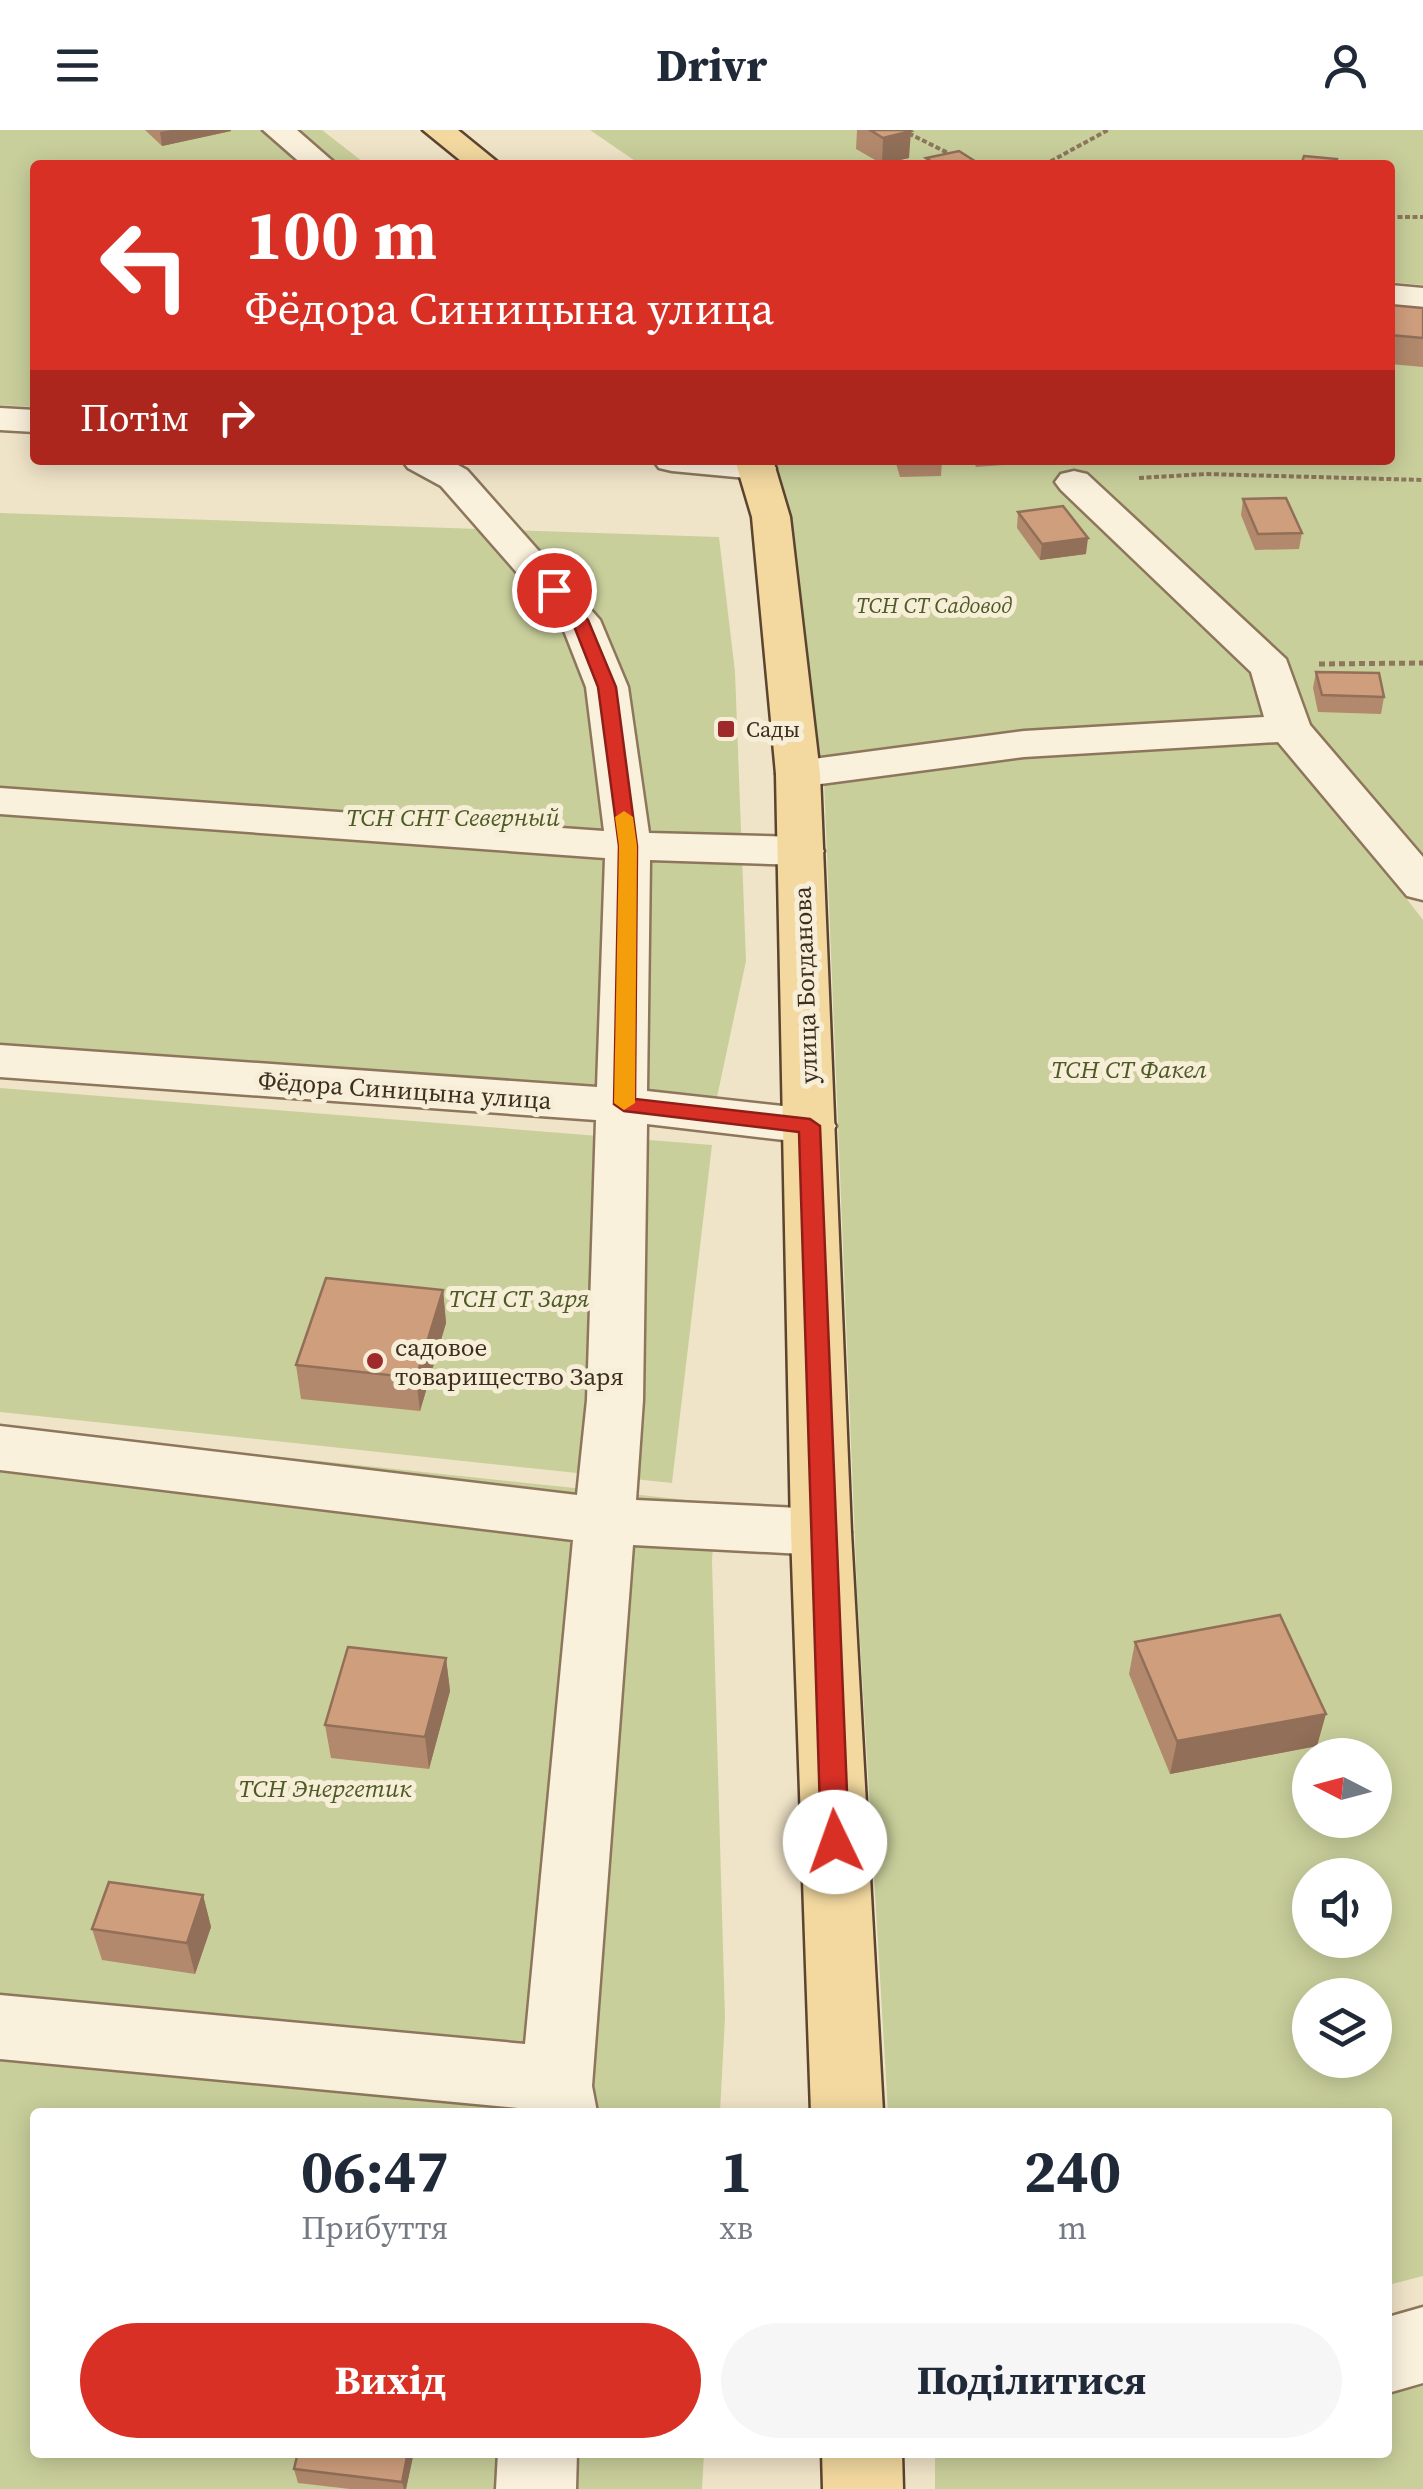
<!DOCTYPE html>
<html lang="uk">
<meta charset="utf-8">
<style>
:root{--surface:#fff;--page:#f6f6f7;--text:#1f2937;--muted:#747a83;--accent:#d93025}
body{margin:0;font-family:"Source Serif 4",serif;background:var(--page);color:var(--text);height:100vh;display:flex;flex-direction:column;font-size:38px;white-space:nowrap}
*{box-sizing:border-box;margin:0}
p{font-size:32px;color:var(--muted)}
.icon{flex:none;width:55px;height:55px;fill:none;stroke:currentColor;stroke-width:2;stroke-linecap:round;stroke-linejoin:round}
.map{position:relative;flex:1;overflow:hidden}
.sheet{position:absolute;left:30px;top:1978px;width:1362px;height:350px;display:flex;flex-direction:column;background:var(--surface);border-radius:10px;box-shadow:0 5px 25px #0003}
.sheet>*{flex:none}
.top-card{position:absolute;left:30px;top:30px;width:1365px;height:305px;border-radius:10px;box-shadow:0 5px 25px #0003;background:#d93025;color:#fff;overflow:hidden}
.needle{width:65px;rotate:276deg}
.controls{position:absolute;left:1292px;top:1608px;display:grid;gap:20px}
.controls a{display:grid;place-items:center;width:100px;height:100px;border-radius:50%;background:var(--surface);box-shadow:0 5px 25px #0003;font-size:50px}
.pin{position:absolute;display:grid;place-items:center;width:85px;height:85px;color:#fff;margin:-42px;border:5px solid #fff;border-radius:50%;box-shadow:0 2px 10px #0007}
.me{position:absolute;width:110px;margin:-55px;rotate:357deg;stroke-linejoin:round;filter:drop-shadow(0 0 8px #0008)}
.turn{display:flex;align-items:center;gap:35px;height:210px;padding:0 50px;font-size:45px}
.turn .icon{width:130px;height:130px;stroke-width:2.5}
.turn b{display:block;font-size:70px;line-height:85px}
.then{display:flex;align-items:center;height:95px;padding:0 50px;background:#0003;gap:20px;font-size:38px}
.eta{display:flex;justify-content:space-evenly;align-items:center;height:170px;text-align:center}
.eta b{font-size:60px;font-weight:700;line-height:70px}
.action{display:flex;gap:20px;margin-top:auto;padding:20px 50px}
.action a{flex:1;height:115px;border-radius:60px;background:var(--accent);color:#fff;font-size:40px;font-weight:700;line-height:115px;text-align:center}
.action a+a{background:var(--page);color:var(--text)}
header{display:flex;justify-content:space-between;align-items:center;height:130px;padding:0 50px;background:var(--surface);font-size:45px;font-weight:700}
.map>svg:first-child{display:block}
.green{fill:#c9cf9b;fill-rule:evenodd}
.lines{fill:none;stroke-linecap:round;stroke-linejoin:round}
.minor-casing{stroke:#8d765c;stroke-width:5}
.major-casing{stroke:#5b4430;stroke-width:5}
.path-far1{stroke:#8d765c;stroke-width:4;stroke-dasharray:5 2.5;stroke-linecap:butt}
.path{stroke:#8d765c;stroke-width:5;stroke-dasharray:6 4;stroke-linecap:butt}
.minor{fill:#faf1dc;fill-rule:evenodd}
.major{fill:#f3d9a0;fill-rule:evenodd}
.wall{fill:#b2896c}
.shaded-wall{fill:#916f58}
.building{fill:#cf9f7d;stroke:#916f58;stroke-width:2.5}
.route{fill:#d93025;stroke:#8d1f18;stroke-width:2.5}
.slow{fill:#f59e0b}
.poi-dot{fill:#9e2a2b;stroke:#f7eed8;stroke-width:4}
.labels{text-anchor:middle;stroke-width:10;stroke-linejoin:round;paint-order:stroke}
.far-park-label{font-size:22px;font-style:italic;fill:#4d5a26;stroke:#f7eed8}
.far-poi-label{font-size:22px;fill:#3d2e20;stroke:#f7eed8;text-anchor:start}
.park-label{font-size:25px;font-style:italic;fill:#4d5a26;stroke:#f7eed8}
.street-label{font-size:25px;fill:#3d2e20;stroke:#f7eed8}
.poi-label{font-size:25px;fill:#3d2e20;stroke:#f7eed8;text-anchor:start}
</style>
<header><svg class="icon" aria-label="menu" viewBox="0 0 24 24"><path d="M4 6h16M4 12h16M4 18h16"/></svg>Drivr<svg class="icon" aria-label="person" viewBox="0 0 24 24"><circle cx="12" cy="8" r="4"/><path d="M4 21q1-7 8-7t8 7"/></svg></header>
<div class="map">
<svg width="1423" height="2359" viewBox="0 0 1423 2359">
<rect width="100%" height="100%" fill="#f0e4c8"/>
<path class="green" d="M0,0H322L367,35H35V277L0,275Z
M590,0H1423V155L1390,152V35H641Z
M1390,167L1423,171V772L1329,657L1284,609L1423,790V2146L1388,2155V1982H888L857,1461L824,652L814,635L764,330H1390ZM1310,1625H1375V1690H1310ZM1310,1745H1375V1810H1310ZM1310,1865H1375V1930H1310Z
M0,383L719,407L735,542L746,831L710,1000L0,936Z
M0,958L712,1015L672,1353L0,1282Z
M0,1297L716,1373L712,1431L725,1888L720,1982H35V2322L704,2323L702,2359H0Z
M1423,2180V2359H935V2323L1388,2322V2189Z"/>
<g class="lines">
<defs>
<path id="minor" d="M263,0H297L337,35H303Z
M1390,155L1423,158V178L1390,175Z
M0,278L35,280V302L0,300Z
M402,330H449L467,340L600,490L628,557L649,703L801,707L817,711L824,721L817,731L801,735L650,730L647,961L810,979L828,984L836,996L828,1008L810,1013L647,994L643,1270L636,1370L821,1379L842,1386L851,1402L842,1418L821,1425L633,1415L592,1956L597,1982H518V1978L0,1929V1865L525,1914L573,1410L0,1340V1296L577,1365L587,1270L596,990L0,947V915L597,957L605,728L0,684V658L604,701L586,557L561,493L441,356L408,338Z
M653,330H770L776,338L770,346L757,349L672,341L659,338Z
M1074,341L1087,344L1286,529L1310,595L1423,727V770L1407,766L1278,612L1024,627L798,657L783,653L776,644L783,635L798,631L1024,601L1264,587L1251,542L1061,360L1055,352L1061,344Z
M1423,2177V2253L1388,2263V2187Z
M498,2322H577L576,2359H496Z"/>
<path id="major" d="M423,0H458L501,35H466Z
M735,330H773L790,387L820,644L851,1402L883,1982H811L791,1402L776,644L752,387Z
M822,2322H902L903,2359H823Z"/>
</defs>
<use href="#minor" class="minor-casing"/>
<use href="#major" class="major-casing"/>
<path class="path-far1" d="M902,0L952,25
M1044,35L1108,0
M1390,87H1423
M1139,348L1206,344L1423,350"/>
<path class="path" d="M1319,534L1423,533"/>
<use href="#minor" class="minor"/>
<use href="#major" class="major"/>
</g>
<path class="wall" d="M145,0H231V1L162,16Z
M857,0H909V28L882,34L856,19Z
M1390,175L1423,178V237L1390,234Z
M895,330H942L941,346L900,347Z
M973,330H1017V334L976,337Z
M1243,369L1302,403L1299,419L1255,420L1241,385Z
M1018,382L1086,424L1040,430L1017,398Z
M1316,542L1384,567L1381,584L1318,582L1313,558Z
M443,1160L446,1193L420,1281L301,1269L296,1235Z
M1135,1512L1317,1616L1170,1644L1129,1544Z
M446,1528L450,1561L429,1639L331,1628L325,1595Z
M203,1765L211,1797L195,1844L102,1830L92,1799Z
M298,2322H414L406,2359H350L298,2353L294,2339Z"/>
<path class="shaded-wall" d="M171,0H231V1L162,16L160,2Z
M911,1L909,28L882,34L883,8Z
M1088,408L1086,424L1040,430L1042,414Z
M443,1160L446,1193L420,1281L416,1248Z
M446,1528L450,1561L429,1639L425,1607Z
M1326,1584L1317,1616L1170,1644L1177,1611Z
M203,1765L211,1797L195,1844L187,1813Z
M408,2322H414L406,2359H404L402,2352Z"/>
<path class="building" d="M870,0H909L911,1L883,8Z
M959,21L981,35H937L926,28Z
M1304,26L1337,29L1335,35H1301Z
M1390,175L1423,178V208L1390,205Z
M1286,368L1302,403L1258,404L1243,369Z
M1063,376L1088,408L1042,414L1018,382Z
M1316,542L1379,543L1384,567L1322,565Z
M326,1148L443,1160L416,1248L296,1235Z
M1280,1485L1326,1584L1177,1611L1135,1512Z
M348,1517L446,1528L425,1607L325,1595Z
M109,1752L203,1765L187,1813L92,1799Z
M298,2322H408L402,2352L294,2339Z"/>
<path class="route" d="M548,456H560L588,490L616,557L637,716L635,969L810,989L820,996L849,1712L845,1720L835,1723L825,1720L821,1712L799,1002L624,981L614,974L619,716L598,557L572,491L546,460Z"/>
<path class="slow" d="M624,681L633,687L637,716L635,973L624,980L614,973L619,716L615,687Z"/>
<g class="poi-dot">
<rect x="716" y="589" width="20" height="20" rx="5"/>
<circle cx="375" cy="1231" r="10"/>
</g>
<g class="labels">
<g class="far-park-label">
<text x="934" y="483">ТСН СТ Садовод</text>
</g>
<g class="far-poi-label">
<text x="746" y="607">Сады</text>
</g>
<g class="park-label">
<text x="453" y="696">ТСН СНТ Северный</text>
<text x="1129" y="948">ТСН СТ Факел</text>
<text x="519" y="1177">ТСН СТ Заря</text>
<text x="325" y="1667">ТСН Энергетик</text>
</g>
<g class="street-label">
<text transform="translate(805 855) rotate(-92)" y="9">улица Богданова</text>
<text transform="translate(405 960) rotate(4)" y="9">Фёдора Синицына улица</text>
</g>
<g class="poi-label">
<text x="395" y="1226">садовое<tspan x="395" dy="29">товарищество Заря</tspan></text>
</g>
</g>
</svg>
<div class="controls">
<a><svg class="needle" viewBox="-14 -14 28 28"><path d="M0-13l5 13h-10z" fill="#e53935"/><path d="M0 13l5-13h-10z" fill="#747a83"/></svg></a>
<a><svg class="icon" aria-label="sound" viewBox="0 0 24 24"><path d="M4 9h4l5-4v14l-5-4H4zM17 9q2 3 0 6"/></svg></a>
<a><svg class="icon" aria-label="layers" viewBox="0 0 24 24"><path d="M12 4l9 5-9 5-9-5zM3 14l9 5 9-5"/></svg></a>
</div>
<div class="pin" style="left:554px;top:460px;background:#d93025"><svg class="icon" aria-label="arrive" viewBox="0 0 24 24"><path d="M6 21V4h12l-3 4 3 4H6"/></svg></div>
<svg class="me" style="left:835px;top:1712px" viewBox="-20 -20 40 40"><circle r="19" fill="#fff"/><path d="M0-13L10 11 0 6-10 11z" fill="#d93025"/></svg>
<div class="top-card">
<div class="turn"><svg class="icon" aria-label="left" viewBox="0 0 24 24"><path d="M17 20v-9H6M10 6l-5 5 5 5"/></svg><div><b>100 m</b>Фёдора Синицына улица</div></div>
<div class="then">Потім<svg class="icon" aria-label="right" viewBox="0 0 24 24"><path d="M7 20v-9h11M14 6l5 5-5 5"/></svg></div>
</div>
<section class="sheet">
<div class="eta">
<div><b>06:47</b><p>Прибуття</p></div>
<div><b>1</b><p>хв</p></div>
<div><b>240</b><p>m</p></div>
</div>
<div class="action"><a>Вихід</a><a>Поділитися</a></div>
</section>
</div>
